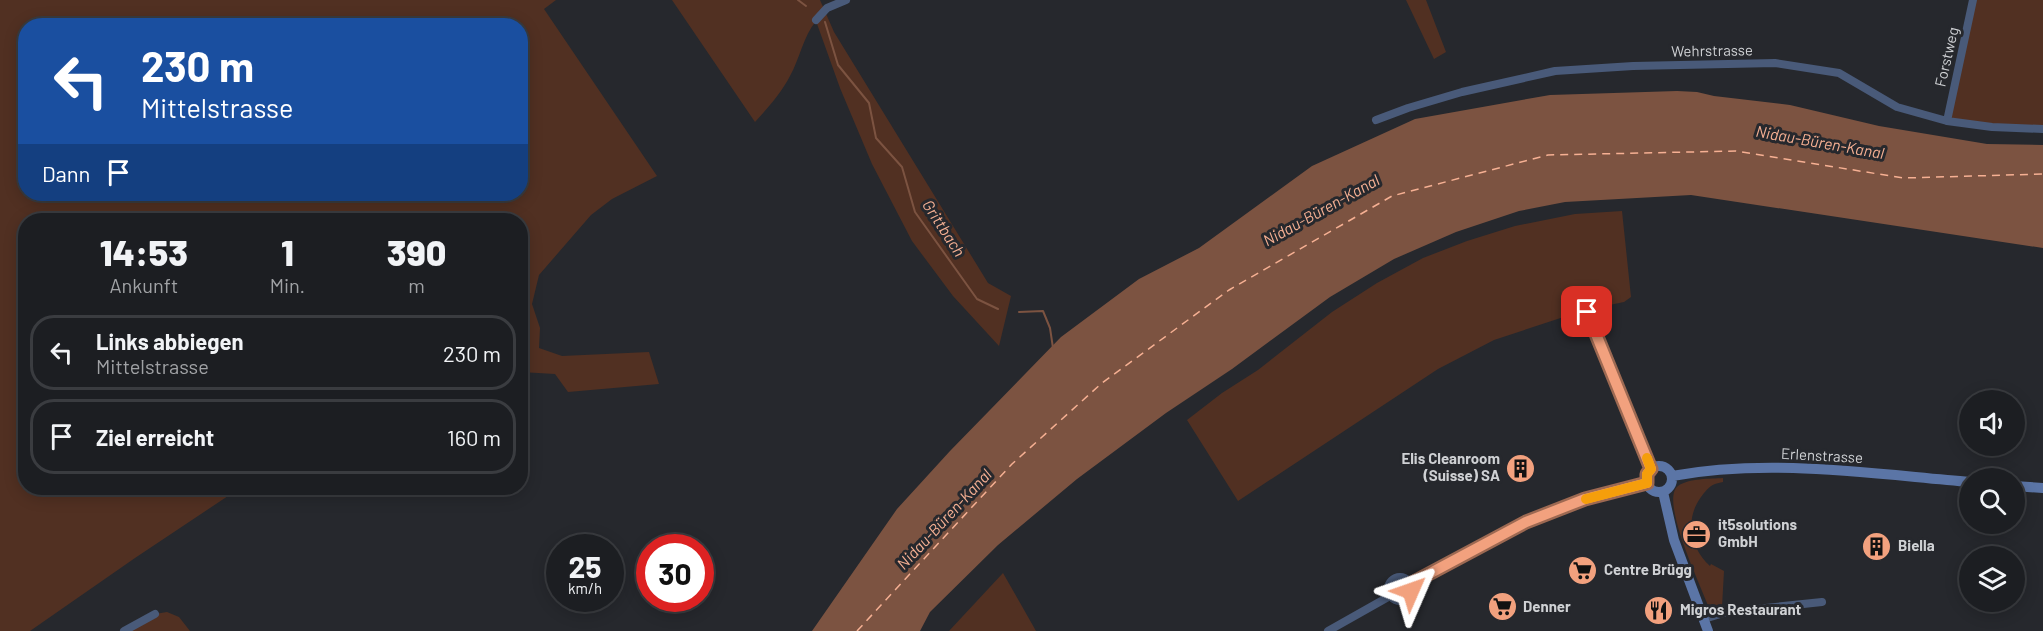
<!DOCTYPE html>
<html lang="de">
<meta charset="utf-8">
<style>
:root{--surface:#1c1e22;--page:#25272a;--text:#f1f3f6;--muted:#a0a2a5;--line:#3a3c40}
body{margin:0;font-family:Barlow,sans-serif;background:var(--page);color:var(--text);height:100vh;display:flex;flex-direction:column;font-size:22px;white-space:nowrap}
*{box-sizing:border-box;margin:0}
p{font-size:20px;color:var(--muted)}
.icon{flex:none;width:33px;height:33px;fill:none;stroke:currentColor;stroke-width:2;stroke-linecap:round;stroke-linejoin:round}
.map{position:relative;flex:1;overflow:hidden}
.details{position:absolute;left:18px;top:213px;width:510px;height:282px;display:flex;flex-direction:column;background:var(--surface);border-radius:24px;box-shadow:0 3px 15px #0003,0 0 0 2px var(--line)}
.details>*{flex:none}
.guide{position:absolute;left:18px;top:18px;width:510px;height:183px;border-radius:24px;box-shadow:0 3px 15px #0003,0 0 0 2px var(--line);background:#1a4fa0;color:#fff;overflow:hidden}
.controls{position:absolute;left:1959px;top:390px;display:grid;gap:12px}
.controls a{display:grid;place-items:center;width:66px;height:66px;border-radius:50%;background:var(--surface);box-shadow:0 3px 15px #0003,0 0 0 2px var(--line);font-size:30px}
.speed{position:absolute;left:546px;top:534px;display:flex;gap:12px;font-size:30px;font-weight:700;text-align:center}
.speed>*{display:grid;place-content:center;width:78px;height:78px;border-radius:50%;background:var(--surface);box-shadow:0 3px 15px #0003,0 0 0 2px var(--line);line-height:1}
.speed small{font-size:15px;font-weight:400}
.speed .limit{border:9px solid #d22;background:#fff;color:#111}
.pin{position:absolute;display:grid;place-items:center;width:51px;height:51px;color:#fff;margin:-26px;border-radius:12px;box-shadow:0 3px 9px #0006}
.me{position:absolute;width:66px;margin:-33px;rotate:47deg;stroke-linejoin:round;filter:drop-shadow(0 0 4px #0008)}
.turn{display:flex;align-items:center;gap:21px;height:126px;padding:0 24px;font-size:27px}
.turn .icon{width:78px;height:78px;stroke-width:2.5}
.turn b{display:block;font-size:42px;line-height:51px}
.then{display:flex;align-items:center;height:57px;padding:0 24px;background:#0003;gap:12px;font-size:22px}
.eta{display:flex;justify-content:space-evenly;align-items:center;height:102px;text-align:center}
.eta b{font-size:36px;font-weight:800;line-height:42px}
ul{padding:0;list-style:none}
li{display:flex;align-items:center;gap:18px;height:75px;margin:0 12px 9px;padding:0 12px;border:3px solid var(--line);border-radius:24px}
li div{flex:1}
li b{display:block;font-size:22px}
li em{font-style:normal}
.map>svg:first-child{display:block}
.green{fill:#513022;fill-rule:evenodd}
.water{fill:#7c5341}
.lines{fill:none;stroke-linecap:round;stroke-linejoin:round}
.stream{stroke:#7c5341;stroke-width:2}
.ferry{stroke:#f6b093;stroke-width:1.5;stroke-dasharray:8 6;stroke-linecap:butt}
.street{stroke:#495a79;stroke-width:8}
.secondary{stroke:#5b75a6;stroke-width:10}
.route-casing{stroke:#9d6952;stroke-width:15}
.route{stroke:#f2a17e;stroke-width:10}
.slow{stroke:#f59e0b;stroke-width:10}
.labels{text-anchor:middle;stroke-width:6;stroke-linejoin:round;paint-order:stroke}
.street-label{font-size:15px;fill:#cfd1d4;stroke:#26282d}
.poi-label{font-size:15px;font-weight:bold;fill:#cfd1d4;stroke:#26282d;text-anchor:start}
.water-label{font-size:16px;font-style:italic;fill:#f6b093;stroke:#26282d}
</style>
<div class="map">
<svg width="2043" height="631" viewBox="0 0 2043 631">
<rect width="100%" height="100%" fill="#26282d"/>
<path class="green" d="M0,0H556L544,9L657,176L612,199L591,215L539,275L532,304L540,328L539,348L562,356L649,352L659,384L568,392L555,374L521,372L520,220H26V488H240L135,558L30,631H0ZM26,26H520V194H26Z
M672,0H820L834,32L988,283L1011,296L999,346L953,296L912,241L872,164L840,88L816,21C803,37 800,58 790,76C781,93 768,108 755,122Z
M1406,0H1426L1446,52L1434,59Z
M1973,0H2043V129L1947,121Z
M1622,211L1631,297L1624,302L1585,310L1494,340L1438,369L1238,501L1187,420L1222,393L1258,370L1332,312L1377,283L1423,258L1467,241L1515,226L1575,214Z
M1723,478V482C1720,483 1717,483 1715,484C1709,486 1704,493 1701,497C1684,520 1691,549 1710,566L1711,564L1724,571L1722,607L1719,609L1709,608C1702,588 1659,500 1678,486C1689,478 1710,479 1723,478Z
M1003,573L1036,631H949Z
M167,612L179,617L190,631H124L155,614Z"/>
<path class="water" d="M1677,91L1697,92L1714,96L1790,105L1879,126L1987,144L2043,145V248L1691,195L1565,202L1519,211L1456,232L1394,259L1330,297L1232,369L1166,413L1077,479L998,545L930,612L920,631H812L897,509L950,451L1061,337L1139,279L1199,248L1312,166L1415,119L1550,95Z"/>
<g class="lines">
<path class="stream" d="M798,0L806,6
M825,22L838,65L869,103L876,138L902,167L915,212L977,299L998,309
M1019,312L1043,311L1050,328L1053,348"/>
<path class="ferry" d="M857,631L1012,464L1102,383L1229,290L1392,196L1548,155L1736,151L1903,178L2043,174"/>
<path class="street" d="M816,20L827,8L846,0
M1376,120L1408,108L1462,92L1555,71L1633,66L1775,63L1839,73L1897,107L1947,121L1992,127L2043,129
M1947,121L1973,0
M1587,312L1651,469
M1388 589a12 12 0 1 1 24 0a12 12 0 1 1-24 0Z
M1704,619L1727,612L1822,602
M124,631L155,614
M1328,631L1390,596"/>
<path class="secondary" d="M1646 479a13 13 0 1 1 26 0a13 13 0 1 1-26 0Z
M1672,476C1770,458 1872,474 1970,482
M2014,486L2043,488
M1663,492L1674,540L1708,631
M1410,584L1533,519L1585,499L1647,483"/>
</g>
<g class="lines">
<defs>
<path id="route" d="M1411,591L1410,584L1526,522L1585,499L1647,483V474L1651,469L1587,312"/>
</defs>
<use href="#route" class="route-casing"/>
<use href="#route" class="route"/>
<path class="slow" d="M1586,499L1647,483V474L1651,469L1647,458"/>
</g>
<defs>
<symbol id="building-disc" viewBox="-11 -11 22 22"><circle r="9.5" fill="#f2a17e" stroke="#26282d"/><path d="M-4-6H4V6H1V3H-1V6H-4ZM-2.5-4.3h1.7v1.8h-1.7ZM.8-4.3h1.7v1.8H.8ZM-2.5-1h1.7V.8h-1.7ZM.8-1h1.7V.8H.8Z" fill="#111"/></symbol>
<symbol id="office-disc" viewBox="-11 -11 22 22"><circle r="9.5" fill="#f2a17e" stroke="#26282d"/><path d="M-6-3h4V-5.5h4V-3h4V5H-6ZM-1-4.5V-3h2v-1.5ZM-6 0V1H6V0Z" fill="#111"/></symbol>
<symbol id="supermarket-disc" viewBox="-11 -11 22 22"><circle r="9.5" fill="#f2a17e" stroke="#26282d"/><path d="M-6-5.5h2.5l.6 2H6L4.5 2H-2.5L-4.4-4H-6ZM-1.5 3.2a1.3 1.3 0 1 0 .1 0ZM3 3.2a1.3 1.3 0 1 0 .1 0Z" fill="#111"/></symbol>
<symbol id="restaurant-disc" viewBox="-11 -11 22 22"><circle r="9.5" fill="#f2a17e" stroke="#26282d"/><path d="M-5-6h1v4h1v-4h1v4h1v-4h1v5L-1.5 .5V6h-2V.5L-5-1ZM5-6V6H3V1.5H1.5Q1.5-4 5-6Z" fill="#111"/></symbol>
</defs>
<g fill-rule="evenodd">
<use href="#building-disc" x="1504" y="452" width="33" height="33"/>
<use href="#office-disc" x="1680" y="518" width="33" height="33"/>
<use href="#building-disc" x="1860" y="530" width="33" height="33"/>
<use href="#supermarket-disc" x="1566" y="554" width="33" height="33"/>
<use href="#supermarket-disc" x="1486" y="590" width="33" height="33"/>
<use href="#restaurant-disc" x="1642" y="594" width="33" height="33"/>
</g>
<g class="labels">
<g class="street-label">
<text transform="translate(1712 51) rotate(-1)" y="5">Wehrstrasse</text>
<text transform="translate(1947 57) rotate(-77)" y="5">Forstweg</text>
<text transform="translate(1822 456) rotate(3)" y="5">Erlenstrasse</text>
</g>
<g class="poi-label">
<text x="1500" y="464" text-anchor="end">Elis Cleanroom<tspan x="1500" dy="17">(Suisse) SA</tspan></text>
<text x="1718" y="530">it5solutions<tspan x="1718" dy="17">GmbH</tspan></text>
<text x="1898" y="551">Biella</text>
<text x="1604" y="575">Centre Brügg</text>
<text x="1523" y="612">Denner</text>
<text x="1680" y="615">Migros Restaurant</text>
</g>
<g class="water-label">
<text transform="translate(1820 142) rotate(10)" y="6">Nidau-Büren-Kanal</text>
<text transform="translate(1321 210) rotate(-29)" y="6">Nidau-Büren-Kanal</text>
<text transform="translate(944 228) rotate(57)" y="6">Grittbach</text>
<text transform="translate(944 519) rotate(-47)" y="6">Nidau-Büren-Kanal</text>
</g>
</g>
</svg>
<div class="controls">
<a><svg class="icon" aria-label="sound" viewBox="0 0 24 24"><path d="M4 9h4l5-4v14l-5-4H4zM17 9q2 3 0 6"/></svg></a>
<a><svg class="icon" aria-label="search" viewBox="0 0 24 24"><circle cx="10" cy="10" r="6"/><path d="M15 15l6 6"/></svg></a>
<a><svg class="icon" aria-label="layers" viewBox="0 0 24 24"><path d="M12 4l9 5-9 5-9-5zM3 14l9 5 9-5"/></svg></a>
</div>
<div class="speed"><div>25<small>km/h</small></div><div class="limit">30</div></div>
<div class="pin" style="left:1587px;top:312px;background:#d93025"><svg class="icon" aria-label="arrive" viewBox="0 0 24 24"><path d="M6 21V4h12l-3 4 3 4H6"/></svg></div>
<svg class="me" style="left:1411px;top:591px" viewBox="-20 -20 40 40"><path d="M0-17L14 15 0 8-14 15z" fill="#f2a17e" stroke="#fff" stroke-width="4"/></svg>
<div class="guide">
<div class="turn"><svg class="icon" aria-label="left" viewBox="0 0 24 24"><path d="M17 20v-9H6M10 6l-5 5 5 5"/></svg><div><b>230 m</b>Mittelstrasse</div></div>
<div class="then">Dann<svg class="icon" aria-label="arrive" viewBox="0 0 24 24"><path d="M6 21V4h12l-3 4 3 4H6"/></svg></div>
</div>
<section class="details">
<div class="eta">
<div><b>14:53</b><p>Ankunft</p></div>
<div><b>1</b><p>Min.</p></div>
<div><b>390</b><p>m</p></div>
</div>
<ul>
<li><svg class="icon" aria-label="left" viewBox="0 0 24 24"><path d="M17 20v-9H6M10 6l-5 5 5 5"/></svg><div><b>Links abbiegen</b><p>Mittelstrasse</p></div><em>230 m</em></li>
<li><svg class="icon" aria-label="arrive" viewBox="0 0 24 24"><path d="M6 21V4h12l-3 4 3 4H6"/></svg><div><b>Ziel erreicht</b></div><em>160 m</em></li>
</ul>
</section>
</div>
